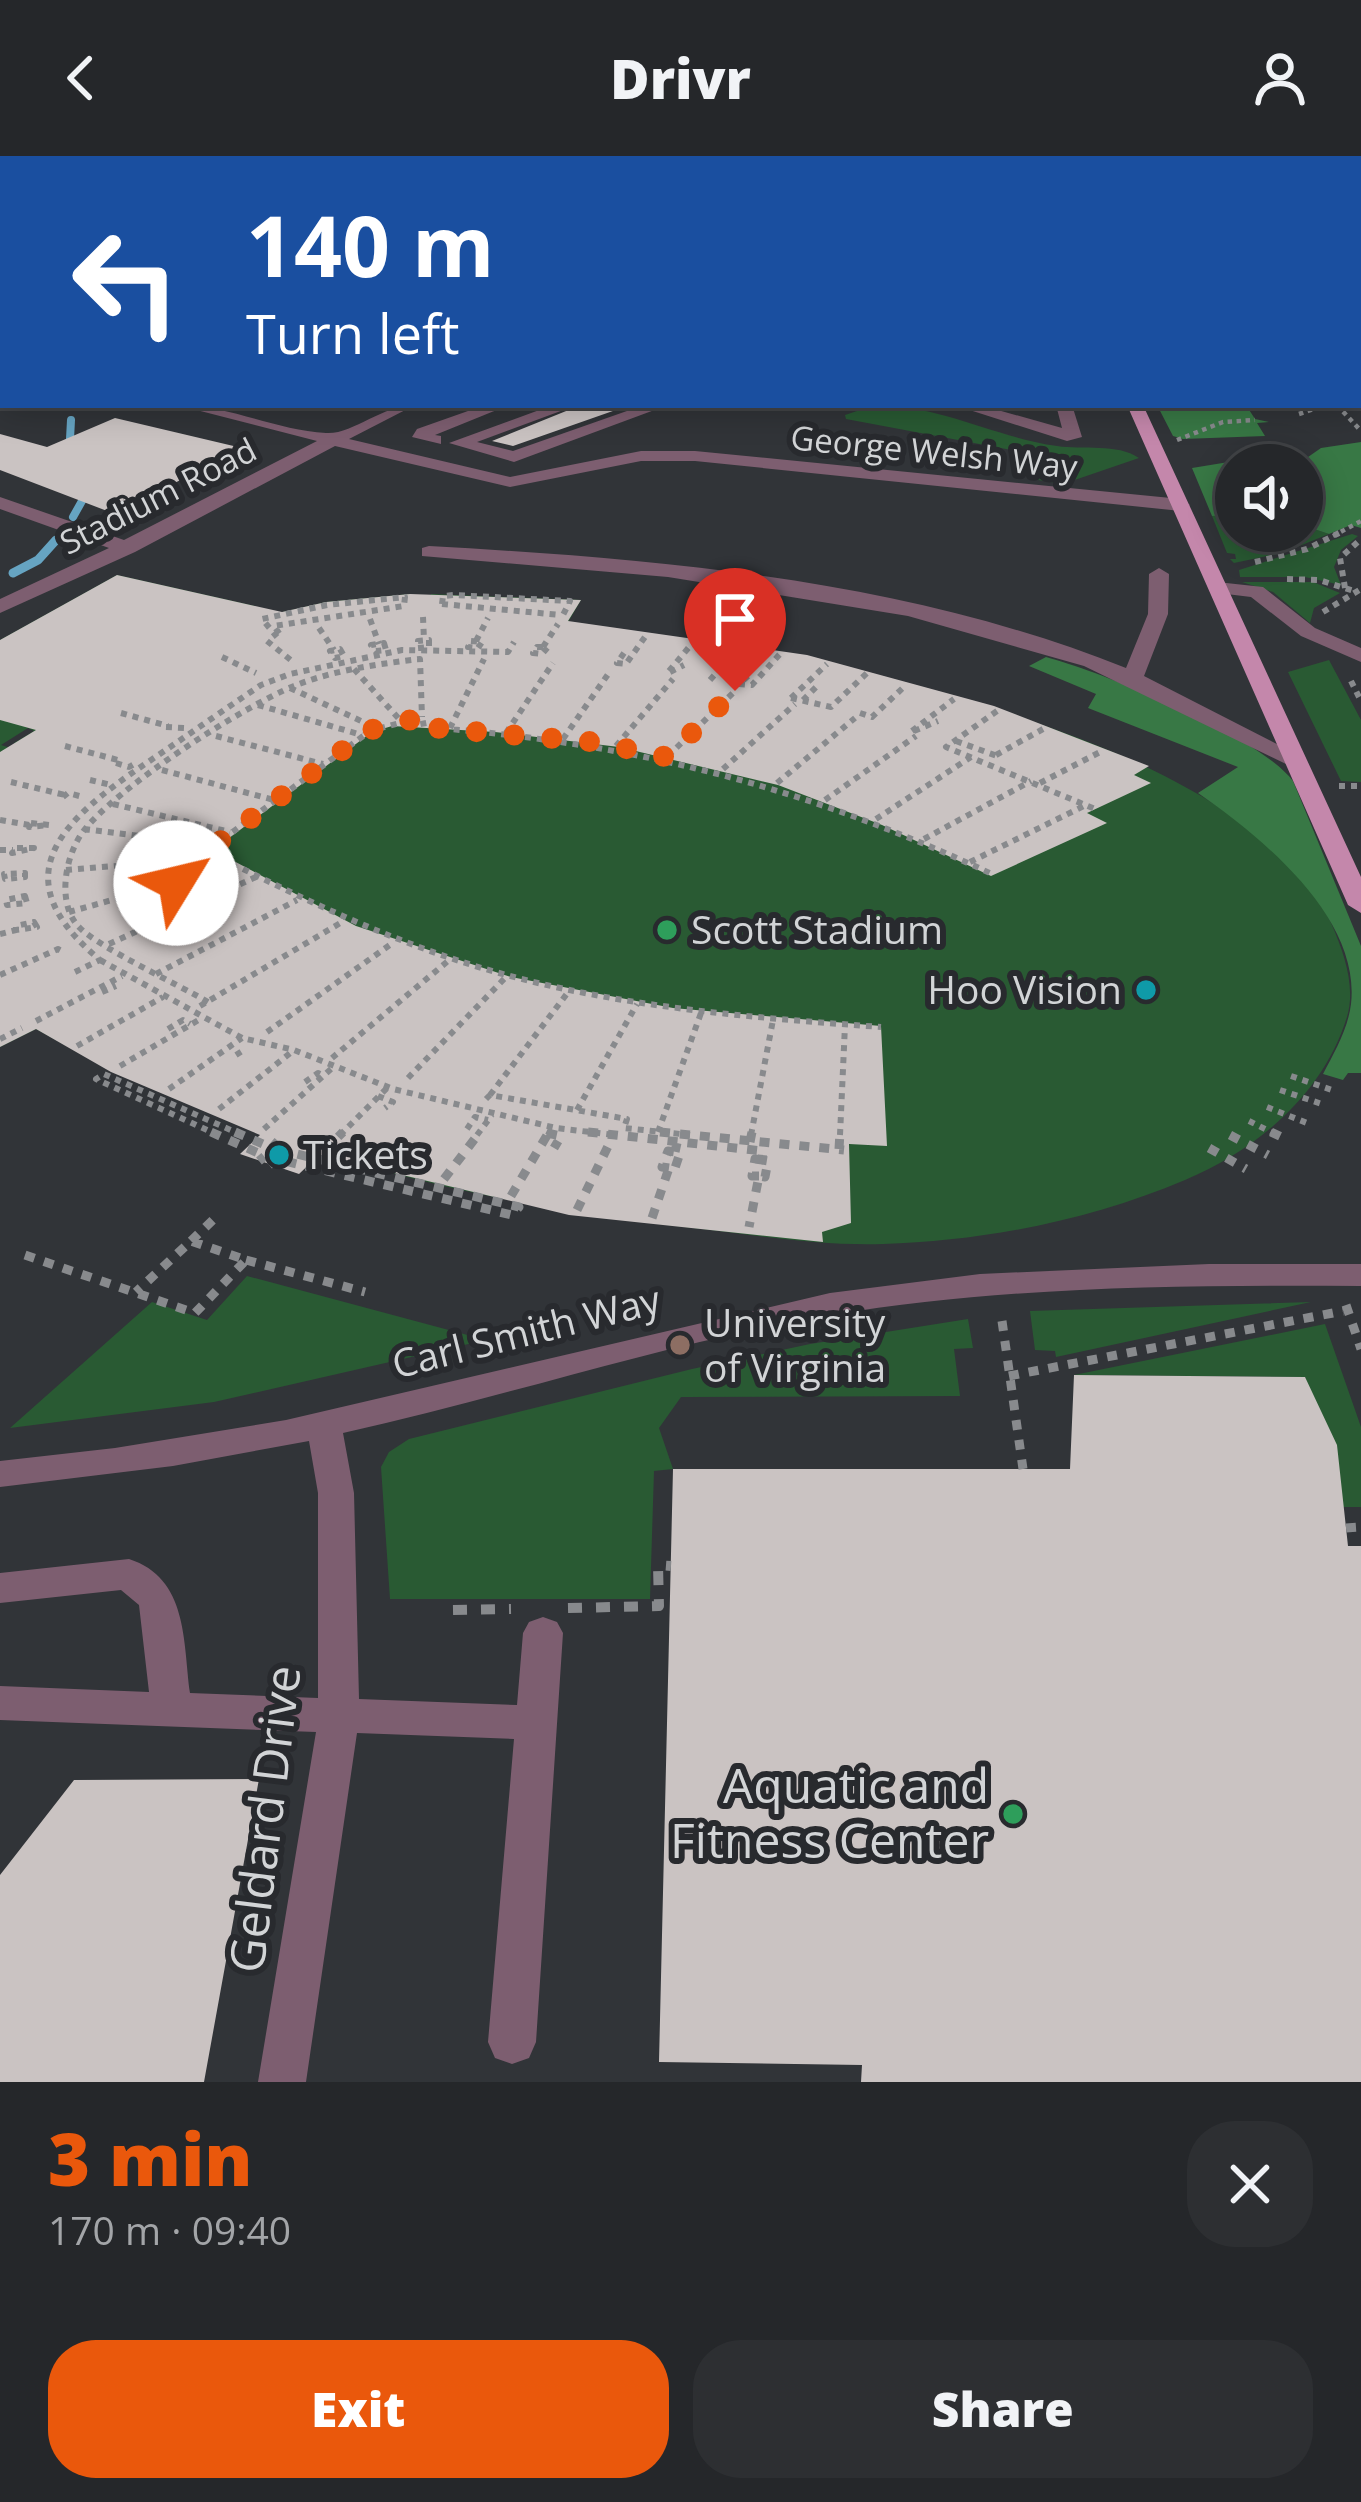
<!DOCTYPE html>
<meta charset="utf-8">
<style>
:root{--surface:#25272a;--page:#2d2f32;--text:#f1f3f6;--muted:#a3a5a8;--line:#424447;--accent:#ea580c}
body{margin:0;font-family:"Open Sans",sans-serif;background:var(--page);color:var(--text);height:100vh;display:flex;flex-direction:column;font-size:45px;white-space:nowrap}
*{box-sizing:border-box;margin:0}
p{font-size:39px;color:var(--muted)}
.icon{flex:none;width:66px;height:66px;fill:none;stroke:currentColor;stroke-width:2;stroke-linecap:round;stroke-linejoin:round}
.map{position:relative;height:1926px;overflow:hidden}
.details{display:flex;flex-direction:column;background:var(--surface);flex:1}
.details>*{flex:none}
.guide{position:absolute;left:0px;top:0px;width:1362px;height:252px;box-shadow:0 6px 30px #0003,0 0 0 3px var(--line);background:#1a4fa0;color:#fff;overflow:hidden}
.fabs{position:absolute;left:1215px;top:288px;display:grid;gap:24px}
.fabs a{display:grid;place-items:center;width:108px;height:108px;border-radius:50%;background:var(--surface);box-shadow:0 6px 30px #0003,0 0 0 3px var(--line);font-size:60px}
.pin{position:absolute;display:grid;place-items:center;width:102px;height:102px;color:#fff;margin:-123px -51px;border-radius:50% 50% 50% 0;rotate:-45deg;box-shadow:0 0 12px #0007}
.pin .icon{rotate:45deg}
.me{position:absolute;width:132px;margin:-66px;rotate:54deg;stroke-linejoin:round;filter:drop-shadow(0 0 9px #0008)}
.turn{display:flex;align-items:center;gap:42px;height:252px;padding:0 48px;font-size:54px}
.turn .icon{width:156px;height:156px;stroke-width:2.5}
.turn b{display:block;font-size:84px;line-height:102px}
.round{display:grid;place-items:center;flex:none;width:126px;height:126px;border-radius:48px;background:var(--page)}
.head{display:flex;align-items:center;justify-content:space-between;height:204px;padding:0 48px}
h1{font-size:72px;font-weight:800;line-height:90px;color:var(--accent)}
.cta{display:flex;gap:24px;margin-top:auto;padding:24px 48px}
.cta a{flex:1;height:138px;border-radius:48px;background:var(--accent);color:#fff;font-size:48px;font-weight:800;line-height:138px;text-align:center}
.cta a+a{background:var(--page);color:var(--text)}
header{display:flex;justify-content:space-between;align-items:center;height:156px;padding:0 48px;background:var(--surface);font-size:54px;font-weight:800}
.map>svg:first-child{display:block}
.green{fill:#295a33}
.forest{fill:#387845}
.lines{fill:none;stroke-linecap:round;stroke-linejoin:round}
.stream-far1{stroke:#66a4c2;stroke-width:8}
.stream{stroke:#66a4c2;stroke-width:9}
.building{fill:#cac3c2}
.path-far3{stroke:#888a8d;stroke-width:4.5;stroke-dasharray:4.5 4.5;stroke-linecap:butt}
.path-far2{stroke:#888a8d;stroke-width:6;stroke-dasharray:6 6;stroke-linecap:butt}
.path-far1{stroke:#888a8d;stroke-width:9;stroke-dasharray:10 10;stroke-linecap:butt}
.path{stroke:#888a8d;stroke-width:10;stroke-dasharray:14 14;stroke-linecap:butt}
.minor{fill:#7d5e70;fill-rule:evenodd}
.major{fill:#c487ab;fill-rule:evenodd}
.route{stroke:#ea580c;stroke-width:21;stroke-dasharray:0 37.8}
.leisure-dot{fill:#2e9e5b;stroke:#282a2e;stroke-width:4.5}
.culture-dot{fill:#0f9aa8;stroke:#282a2e;stroke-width:4.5}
.education-dot{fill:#8d6e63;stroke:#282a2e;stroke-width:4.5}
.labels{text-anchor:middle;stroke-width:12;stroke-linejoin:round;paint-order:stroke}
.far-street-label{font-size:33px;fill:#d2d4d6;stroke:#282a2e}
.poi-label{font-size:39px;fill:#d2d4d6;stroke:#282a2e;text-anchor:start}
.street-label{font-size:39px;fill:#d2d4d6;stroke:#282a2e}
.near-poi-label{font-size:48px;fill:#d2d4d6;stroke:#282a2e;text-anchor:end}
.near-street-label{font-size:48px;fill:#d2d4d6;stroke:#282a2e}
</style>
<header><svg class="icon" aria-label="back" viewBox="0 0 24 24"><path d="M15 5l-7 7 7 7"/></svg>Drivr<svg class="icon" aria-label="person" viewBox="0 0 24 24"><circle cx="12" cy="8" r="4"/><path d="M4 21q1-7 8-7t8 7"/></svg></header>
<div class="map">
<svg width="1361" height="1926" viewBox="0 0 1361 1926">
<rect width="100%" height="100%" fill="#313438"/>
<path class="green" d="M875,249C940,249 994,281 1057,290C1083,294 1117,287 1139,302L1063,328L1038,324L1053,311L1022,296L846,263L845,259Z
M1236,359V375H1302V369L1329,378L1282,397L1234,407L1230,403H1236L1235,398L1227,397L1212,360Z
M1352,378L1358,380L1341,394L1334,411L1341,429L1305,421H1240L1239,414Z
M117,419L255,450L107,541L85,536L60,554L67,556L87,543L107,548L143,526L162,530L198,509L271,484L244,465L326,446L410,438L411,455L281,474L287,479C376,459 460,460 550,466L554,458L432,453L431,438L581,444L567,468C768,494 1238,566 1332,769C1344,797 1356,831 1347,861C1323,938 1258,993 1185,1024C1091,1064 984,1085 883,1088C820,1090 755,1079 693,1072C463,1047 238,988 36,873L0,891V875L22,864L0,848V634L16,623L0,616L35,594L14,587L34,575L28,572L1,589L20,595L0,608V484Z
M1242,426H1313L1340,437L1314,452L1310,467L1273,436Z
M1329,504L1361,564V626L1341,625L1288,516Z
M247,1120L486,1184L214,1246L10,1272L152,1146L207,1164Z
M1311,1146L1056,1201L1055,1195L1035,1194L1030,1155Z
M968,1163L973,1192L954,1193L960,1240L681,1241L659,1272L673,1313L654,1315L650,1443H390L381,1311L389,1296L409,1283L692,1213L810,1188Z
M1325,1168L1361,1271V1351H1343L1305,1221L1074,1219Z"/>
<path class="forest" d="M1157,249H1246L1255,263L1269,266L1257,267L1265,280L1183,283L1173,280Z
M1361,286V372L1351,369L1329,378L1302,369V309H1236V359L1212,360L1192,312L1247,303L1298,308L1321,292Z
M1046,501C1105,517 1258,579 1293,625L1361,790V917H1348L1343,924L1323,918C1334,897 1348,873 1351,848C1361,761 1260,680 1198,637L1238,611L1088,552L1096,538L1029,510Z"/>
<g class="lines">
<path class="stream-far1" d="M71,264L70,283L83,289
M73,361L91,329"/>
<path class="stream" d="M13,417L38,404L56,384"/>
</g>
<path class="building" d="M581,249H630L513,290L492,285Z
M115,262L242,292L115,358L0,314V278L47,291Z
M117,419L282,456L326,446L410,438L581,444L568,465L807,499L994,550L1149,610L1134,619L1151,627L1087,657L1107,667L991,720L882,669L778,629L619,591L495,576L392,570L372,576L213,694L356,770L511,821L673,852L881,870L887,990L849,988L851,1067L822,1076L823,1086L569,1059L319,999L299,1018L240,998L260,979L111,916L36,873L0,891V596L36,574L0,564V484Z
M1074,1219L1305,1221L1337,1289L1348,1390H1361V1926H861L862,1909L659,1906L673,1313H1070Z
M259,1623L204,1926H0V1719L74,1624Z"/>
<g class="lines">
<path class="path-far3" d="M1337,249L1361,275
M1299,258L1326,249
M1177,284L1223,266L1255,264
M1333,380L1361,365"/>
<path class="path-far2" d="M1255,406L1307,393L1339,377
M1287,423L1319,424L1354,435
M1345,432L1340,402L1361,383
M442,448L443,440L454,439L570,445L561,463
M442,448L561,459
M1323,456L1361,433
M423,461L424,484
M370,463L379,488
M319,472L334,494
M277,481L262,463L327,449L405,441L404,450L274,470L281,480
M429,484V491L418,492V485Z
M267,485L292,505
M471,485L482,486L478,492L468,491Z
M476,485L488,462
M384,487L386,494L376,495L371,489Z
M537,491H548L542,498L533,497Z
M543,491L558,468
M340,493L344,500L335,502L330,495Z
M624,497L617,507L626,508L647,478
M222,501L256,517
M354,513L400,564
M669,515L695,484
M670,516L684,509
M748,520L739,528L752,529L780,498
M710,524L740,490
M1351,525L1361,545
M290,532L374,571
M791,542L831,551L867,517
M791,542L827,508
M803,544L816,531
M258,549L362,579
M997,555L946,591L1095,653
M121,557L168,570
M860,557L872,561L906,529
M166,571L185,572
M450,572L484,503
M912,575L954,543
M914,575L938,565
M506,577L553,507
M216,580L323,608
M563,583L611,514
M956,585L997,600
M65,590L118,604
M616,590L673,523
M996,599L1043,573
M668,600L735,535
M116,607L129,611L136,607
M723,613L795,548
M162,614L274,644
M90,624L111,629
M11,626L65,639
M777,627L855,562
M1040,627L1102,595
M1339,630H1361
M63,641L68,637L83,641
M825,644L916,580
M113,648L230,676
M876,663L971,601
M0,664L29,669
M31,667L49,669L29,671Z
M84,673L217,690
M924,683L1031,625
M17,692H34L12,697Z
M0,694H13
M970,706L1086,649
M243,713C318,750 392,784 472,809C604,850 744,861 881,871
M66,714L214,702
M217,716L214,702L219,686L370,575L422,561L424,571C631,586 806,631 994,719
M25,717V721L5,723L4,718Z
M25,740L27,747L7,749L6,744Z
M69,756L240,708
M34,766L37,771L16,774V770Z
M0,778L16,774
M109,788L256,721
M100,804L242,882L294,894L393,933L556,972L615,979
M75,816L100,804C0,721 61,665 145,608C184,582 222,555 261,529L290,518L402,494L508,496L514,486
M156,818L297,744
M0,819L58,793L64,796
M102,836L116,830
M208,846C179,829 100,792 80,772C56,749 65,701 82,677C114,633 242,551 294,530C334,514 378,508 420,503L422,561
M200,850L342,766
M36,865L122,820
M168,873L183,864L190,868
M267,876L394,786
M0,883L22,872
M77,890L163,841
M236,899L244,894
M332,902L448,805
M120,910L202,862
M1291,920L1335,935
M408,922L506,821
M305,926L318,917L324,920
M169,933L242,882
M1280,934L1325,949
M490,939L569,835
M378,940L393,946L385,952
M486,943L490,939L627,963L624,972L690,979
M1267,951L1307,967
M219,953L293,895
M577,954L637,848
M1249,965L1277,979
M264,973L332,912
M467,973L475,961L488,964
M658,976L701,857
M547,977L554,979
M218,979L96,923L104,918L242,979
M340,979L389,930
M477,979L492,959
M548,979L552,971
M751,979L773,864
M840,979L845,869"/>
<path class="path-far1" d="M211,976L265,1000L259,1005
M235,976L272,992L278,985
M588,976L763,995L762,1004L768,1005L765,1021L759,1020L749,1071
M660,976L844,994
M1271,976L1288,984
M547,977L561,980L554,992
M1230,979L1268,999
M750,986L752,976
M1209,992L1246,1013
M839,993L840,976
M324,995L343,976
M269,1009L276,1003L512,1059L519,1051L280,994L286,988
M669,1012L662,1011L668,995L675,996
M759,1020H752L755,1003L762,1004
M444,1023L480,976
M511,1040L549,976
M577,1054L613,980
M652,1062L669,1012H675L680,997L675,996L677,987
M191,1085L217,1060
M25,1099L195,1157L246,1104L191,1085L136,1136
M246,1104L365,1136
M1346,1149L1361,1193
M1002,1165L1023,1313
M1009,1220L1343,1155
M1346,1372L1361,1371"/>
<path class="path" d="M568,1452L659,1450L658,1409L671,1410
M453,1454L511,1453"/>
<path class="minor" d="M768,0H783L786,3H771Z
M0,26L3,27V35L0,34Z
M1359,89H1361V97H1359Z
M0,102H3V110H0Z
M0,199L3,200V210L0,209Z
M1359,202L1361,203V213L1359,212Z
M177,249C229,249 275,274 326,277C352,279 382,249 415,249L349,283L510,321L641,295H695L1181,343L1190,349L1181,355L695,305H641L510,331L335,290L135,396L0,457V443L109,392L0,353V341L124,384L317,285Z
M485,249H509L435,279L441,280V288L412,281L417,273Z
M553,249H577L477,286L513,295L644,249H668L514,306L449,287Z
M954,249H980L1062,272L1056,249H1072L1082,281L1067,285Z
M429,390C663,403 906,424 1126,512L1148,458L1149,418L1159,412L1169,418L1168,458L1144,520L1306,603L1294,610L1286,608L1084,510L908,460L668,421L422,400V392Z
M1217,426L1263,431L1315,472L1361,492V506L1301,480L1251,441L1210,436V428Z
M1209,1108H1361V1130C1184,1129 1007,1130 832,1159C667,1186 507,1241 343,1277L354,1337L359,1543L517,1549L523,1477L529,1466L543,1461L557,1466L563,1477L536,1886L529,1902L512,1908L495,1902L488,1886L514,1583L357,1577L306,1926H258L316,1576L0,1564V1530L149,1536L139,1449L121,1434L0,1447V1417L129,1403C188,1422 183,1485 190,1537L318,1542V1337L309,1285L173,1310L0,1331V1305L115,1292L286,1264L830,1137L980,1118Z"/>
<path class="major" d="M480,0H502L505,3H484Z
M3,41V49L0,50V42Z
M1127,249H1143L1361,721V757L1348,749Z"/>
</g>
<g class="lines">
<path class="route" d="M176,727L217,716L214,702L219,686L370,574L422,561L424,571L594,586L667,601L735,535"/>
</g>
<g class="leisure-dot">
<circle cx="667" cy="774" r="12"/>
<circle cx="1013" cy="1658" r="12"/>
</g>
<g class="culture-dot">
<circle cx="1146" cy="834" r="12"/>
<circle cx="279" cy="999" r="12"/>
</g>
<circle class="education-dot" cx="680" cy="1189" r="12"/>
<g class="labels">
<g class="far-street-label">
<text transform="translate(934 296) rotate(6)" y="12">George Welsh Way</text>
<text transform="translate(158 340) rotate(-27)" y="12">Stadium Road</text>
</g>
<g class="poi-label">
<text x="691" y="788">Scott Stadium</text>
<text x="1122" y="848" text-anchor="end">Hoo Vision</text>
<text x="303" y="1013">Tickets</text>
<text x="704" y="1181">University<tspan x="704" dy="45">of Virginia</tspan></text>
</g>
<g class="street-label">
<text transform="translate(526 1176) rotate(-14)" y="14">Carl Smith Way</text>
</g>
<g class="near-poi-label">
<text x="989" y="1647">Aquatic and<tspan x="989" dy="55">Fitness Center</tspan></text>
</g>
<g class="near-street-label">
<text transform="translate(265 1663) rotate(-83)" y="17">Geldard Drive</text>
</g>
</g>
</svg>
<div class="fabs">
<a><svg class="icon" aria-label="sound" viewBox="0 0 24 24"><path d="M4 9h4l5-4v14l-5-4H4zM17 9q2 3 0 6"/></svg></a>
</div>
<div class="pin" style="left:735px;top:535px;background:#d93025"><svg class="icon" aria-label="arrive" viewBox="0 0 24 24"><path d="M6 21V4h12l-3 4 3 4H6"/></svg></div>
<svg class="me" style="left:176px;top:727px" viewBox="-20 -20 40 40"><circle r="19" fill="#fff"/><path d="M0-13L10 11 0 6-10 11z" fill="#ea580c"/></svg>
<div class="guide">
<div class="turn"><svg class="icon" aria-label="left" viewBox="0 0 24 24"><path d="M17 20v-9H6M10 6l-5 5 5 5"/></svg><div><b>140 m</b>Turn left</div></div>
</div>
</div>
<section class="details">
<div class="head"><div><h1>3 min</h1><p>170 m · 09:40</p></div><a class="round"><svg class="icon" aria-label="close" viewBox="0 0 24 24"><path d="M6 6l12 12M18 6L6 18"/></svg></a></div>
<div class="cta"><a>Exit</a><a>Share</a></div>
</section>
